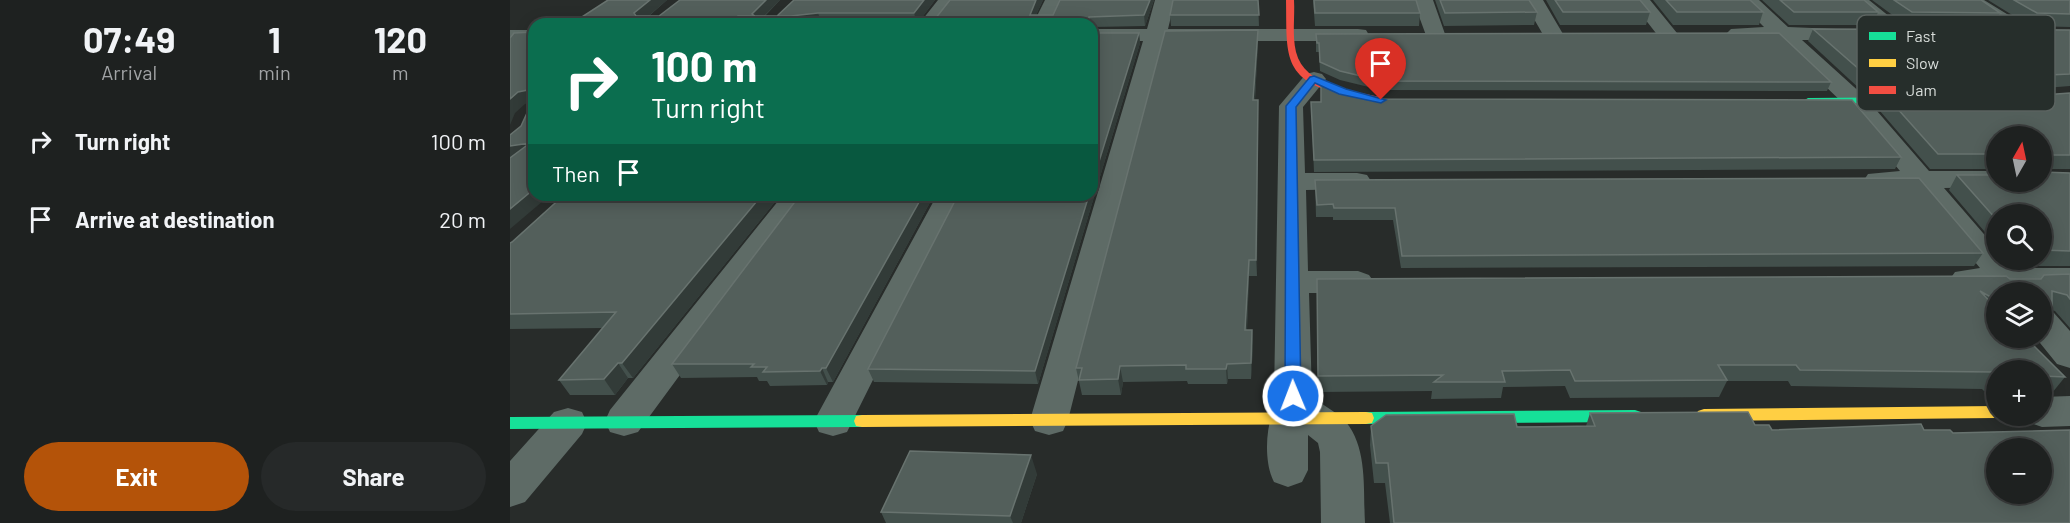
<!DOCTYPE html>
<meta charset="utf-8">
<style>
:root{--surface:#1e2120;--page:#262929;--text:#f1f3f6;--muted:#a1a3a5;--line:#3c3e3e;--accent:#b45309}
body{margin:0;font-family:Barlow,sans-serif;background:var(--page);color:var(--text);height:100vh;display:flex;flex-direction:column;font-size:22px;white-space:nowrap}
*{box-sizing:border-box;margin:0}
p{font-size:20px;color:var(--muted)}
.icon{flex:none;width:33px;height:33px;fill:none;stroke:currentColor;stroke-width:2;stroke-linecap:round;stroke-linejoin:round}
.map{position:relative;flex:1;overflow:hidden}
.side{display:flex;flex-direction:column;background:var(--surface);width:510px}
.side>*{flex:none}
.guide{position:absolute;left:18px;top:18px;width:570px;height:183px;border-radius:18px;box-shadow:0 3px 15px #0003,0 0 0 2px var(--line);background:#0b6e4f;color:#fff;overflow:hidden}
.needle{width:39px;rotate:9deg}
.buttons{position:absolute;left:1476px;top:126px;display:grid;gap:12px}
.buttons a{display:grid;place-items:center;width:66px;height:66px;border-radius:50%;background:var(--surface);box-shadow:0 3px 15px #0003,0 0 0 2px var(--line);font-size:30px}
.pin{position:absolute;display:grid;place-items:center;width:51px;height:51px;color:#fff;margin:-62px -26px;border-radius:50% 50% 50% 0;rotate:-45deg;box-shadow:0 0 6px #0007}
.pin .icon{rotate:45deg}
.me{position:absolute;width:66px;margin:-33px;rotate:359deg;stroke-linejoin:round;filter:drop-shadow(0 0 4px #0008)}
.turn{display:flex;align-items:center;gap:21px;height:126px;padding:0 24px;font-size:27px}
.turn .icon{width:78px;height:78px;stroke-width:2.5}
.turn b{display:block;font-size:42px;line-height:51px}
.then{display:flex;align-items:center;height:57px;padding:0 24px;background:#0003;gap:12px;font-size:22px}
.eta{display:flex;justify-content:space-evenly;align-items:center;height:102px;text-align:center}
.eta b{font-size:36px;font-weight:700;line-height:42px}
.primary-button{display:flex;gap:12px;margin-top:auto;padding:12px 24px}
.primary-button a{flex:1;height:69px;border-radius:36px;background:var(--accent);color:#fff;font-size:24px;font-weight:700;line-height:69px;text-align:center}
.primary-button a+a{background:var(--page);color:var(--text)}
ul{padding:0;list-style:none}
li{display:flex;align-items:center;gap:18px;height:78px;padding:0 24px}
li div{flex:1}
li b{display:block;font-size:22px}
li em{font-style:normal}
main{display:flex;flex:1;min-height:0}
.map>svg:first-child{display:block}
.lines{fill:none;stroke-linecap:round;stroke-linejoin:round}
.street{fill:#5e6b66;fill-rule:evenodd}
.fast{fill:#16e098;fill-rule:evenodd}
.slow{fill:#ffcf43;fill-rule:evenodd}
.jam{fill:#f24e42;fill-rule:evenodd}
.wall{fill:#43504c}
.shaded-wall{fill:#323b38}
.building{fill:#535f5b;stroke:#68736f;stroke-width:1.5;fill-rule:evenodd}
.route{fill:#1a73e8;stroke:#114b97;stroke-width:1.5}
.key{fill:#262e2b;stroke:#5b6360;stroke-width:1.5}
.key-label{font-size:16px;fill:#d8ddda}
</style>
<main>
<section class="side">
<div class="eta">
<div><b>07:49</b><p>Arrival</p></div>
<div><b>1</b><p>min</p></div>
<div><b>120</b><p>m</p></div>
</div>
<ul>
<li><svg class="icon" aria-label="right" viewBox="0 0 24 24"><path d="M7 20v-9h11M14 6l5 5-5 5"/></svg><div><b>Turn right</b></div><em>100 m</em></li>
<li><svg class="icon" aria-label="arrive" viewBox="0 0 24 24"><path d="M6 21V4h12l-3 4 3 4H6"/></svg><div><b>Arrive at destination</b></div><em>20 m</em></li>
</ul>
<div class="primary-button"><a>Exit</a><a>Share</a></div>
</section>
<div class="map">
<svg width="1560" height="523" viewBox="0 0 1560 523">
<rect width="100%" height="100%" fill="#282c2a"/>
<g class="lines">
<path class="street" d="M428,0H448L430,24H409Z
M535,0H555L543,24H523Z
M645,0H665L658,29H848L856,30L859,35L856,40L848,41H654L558,420L553,431L539,435L525,431L520,420L633,41H582V29H637Z
M903,0H923L935,34L931,38L924,40L917,38Z
M1013,0H1033L1053,34L1049,38L1042,40L1035,38Z
M1120,0H1140L1167,33L1163,37L1156,39L1149,37Z
M1227,0H1249L1278,27L1350,30L1354,34L1350,38L1343,40H1292L1354,96L1419,171H1486V182H1498L1496,185L1486,187L1434,188L1486,248V260H1497L1504,268H1560V288L1521,289L1520,292H1489L1486,289H1456L1445,286L1440,279L1445,272L1470,268L1404,188H1368L1358,186L1354,180L1358,174L1390,171L1336,106L1267,40L1221,37L1217,33L1221,29L1254,27Z
M1337,0H1359L1401,34L1397,38L1390,40L1383,38Z
M1450,0H1474L1523,30L1526,35L1523,40L1515,41L1507,40Z
M0,30H24V42H0Z
M804,72L812,74L816,79L793,107L795,173H847L857,175L861,181L857,187L847,189L796,190L798,271H848L859,275L864,282L859,289L848,293H799L802,395C812,406 826,411 836,422C858,449 853,490 855,523H811L810,452L808,443L798,435V470L792,482L778,487L764,482C754,463 755,427 765,407L769,406L764,396L769,106L796,74Z
M273,195H302L128,432L114,436L100,432L95,421L100,410Z
M427,195H455L337,432L323,436L309,432L304,421Z
M1532,309L1544,313L1560,331V368L1547,364L1526,338H1532Z
M1560,396V426L1532,427L1518,422L1515,416H1532V397Z
M58,408L72,412L77,423L72,434L15,502L0,507V461L44,412Z"/>
<path class="fast" d="M1421,97L1426,100L1425,102L1298,104L1293,101L1298,98Z
M1125,410L1131,412L1133,416L1131,420L1125,422L856,424L850,423L848,418L850,413L856,412Z
M352,415L358,416L360,421L358,426L352,427L0,429V417Z"/>
<path class="slow" d="M1486,406V416H1492L1486,418L1194,421L1188,419L1186,415L1188,411L1194,409Z
M856,412L862,413L864,418L862,423L856,424L352,427L346,426L344,421L346,416L352,415Z"/>
<path class="jam" d="M776,0H784C785,17 782,35 786,52C795,87 841,90 870,97V101C858,103 844,98 833,95C771,80 777,54 776,0Z"/>
</g>
<path class="wall" d="M98,0H157L139,16H149L170,0H270L255,16H267L284,0H425L407,24H61Z
M533,0L526,15H543L644,0L635,26L582,27V24H421Z
M748,0L749,26H661L660,15Z
M803,0H906L910,13L909,26H805Z
M925,0H1019L1027,12L1024,25L934,26Z
M1036,0H1130L1140,12L1136,25H1050Z
M1143,0H1240L1253,12L1249,25H1163Z
M1252,0H1354L1368,12L1363,25H1279Z
M1362,0H1471L1490,13L1483,26L1396,25Z
M1478,0H1560V27L1520,26Z
M1303,29L1560,30V86L1510,90L1352,91L1298,41Z
M748,30V43L745,100H748V113L747,276H739L737,330H742L743,346L741,379H718L717,384H678L677,381L613,382L611,395H572L566,368Z
M629,33L630,43L528,384L364,382L358,369Z
M806,34L1321,82L1317,91L871,90L830,80L810,71L809,52H806Z
M811,85L872,99L1391,157L1385,169L804,172L801,102H811Z
M1560,93V169H1537L1534,172L1560,173V266H1505L1500,260H1532V214H1486V245L1439,190L1447,175L1532,182L1486,136V171V169H1420L1370,111L1377,97L1519,96Z
M805,180L1473,253L1464,266L891,268L883,220H823V217H806Z
M54,195H260L264,203L123,378H118L105,395H60L49,380L93,328L0,329V243L2,242Z
M290,195H424L323,382H318L317,385L260,386L257,381H249L247,377L171,378L162,364Z
M1560,274V328L1545,311L1542,310L1538,325L1539,327L1532,337V292H1486V338L1555,377L1542,393H1532V370H1486V392L1474,391L1472,389L1281,386L1278,381H1217L1209,397L1060,398L1055,386L993,387L991,398L921,399L922,391L808,392L807,279H1531Z
M1517,338H1531L1527,343Z
M1080,413L1245,425L1262,430H1414L1443,433L1560,523H880L875,483H864L860,445L861,426H1076Z
M527,474L511,523H376L371,512Z"/>
<path class="shaded-wall" d="M140,0H157L129,24L124,13Z
M256,0H270L254,16H243L242,14Z
M414,0H425L407,24L404,13Z
M526,0H533L522,24L520,15Z
M640,0H644L635,26L634,15Z
M308,13L312,24H285L281,16Z
M228,16L231,24H218Z
M748,30V43L744,113L743,100Z
M629,33L630,43L528,384L525,371L579,195H582V184Z
M18,90L24,102L15,104L5,113L0,125V99L8,92Z
M748,100V113L747,276L746,260Z
M20,143L0,159V146Z
M1539,165L1532,177V166Z
M24,189V195H40L0,229V209Z
M252,195H260L264,203L123,378L112,363Z
M413,195H424L323,382L316,368Z
M739,260V276L736,346L735,330Z
M742,330L743,346L741,379V363Z
M108,363L118,378L105,395L94,379Z
M717,364L718,379L717,384L716,369Z
M610,366L613,382L611,395L608,379Z
M312,368L318,382L317,385L310,371Z
M521,455L527,474L511,523H503L500,516Z"/>
<path class="building" d="M98,0H140L124,13L126,16H149L170,0H256L242,14L245,16H267L284,0H414L404,13H308L281,16H228L218,24H61Z
M440,0H526L520,15H543L550,0H640L634,15L579,17L578,24H421Z
M663,0H748L749,15H660Z
M804,0H906L910,13H805Z
M930,0H1019L1027,12L935,13Z
M1045,0H1130L1140,12H1053Z
M1156,0H1240L1253,12H1167Z
M1270,0H1354L1368,12H1284Z
M1384,0H1471L1490,13L1402,12Z
M1504,0H1560V14L1527,13Z
M1303,29L1560,30V74L1518,76L1358,77Z
M748,30L743,100H748L746,260H739L735,330H742L741,363L717,364L716,369H676V365L610,366L608,379L569,380L572,368H566L655,31Z
M24,32V189L0,209V158L20,143L0,146V135L11,126L17,113L18,90L8,92L0,99V38L4,33Z
M582,33H629L582,184Z
M1269,33L1321,82L872,81L830,71L810,62L809,43H807L806,34Z
M811,85L872,99L1342,100L1391,157L804,160L801,102H811Z
M1560,93V155H1540L1539,165L1532,166V136H1486V154H1428L1377,97L1519,96Z
M1532,172L1560,173V251L1532,250V214H1486V219L1447,175H1486V182H1532Z
M1409,178L1473,253L892,256L885,208H824L823,204L807,205L805,180Z
M54,195H252L112,363H108L94,379L49,380L106,312L0,314V243L2,242Z
M290,195H413L316,368H312L310,371L253,372L257,367H241L244,364H162Z
M448,195H579L525,371L358,369Z
M1560,274V299L1557,295L1542,291V320L1536,322L1539,327L1532,323V292H1486V300L1470,291L1486,308V338H1516L1555,377L1532,376V370H1486V375L1484,372L1290,370L1286,365H1208L1217,380L1065,381L1060,370L992,371L995,382H924L933,375L808,376L807,279L1496,276L1500,279H1531L1534,275Z
M1238,412L1245,425H1259L1262,430L1411,424L1414,430H1440L1443,433L1560,430V523H884L878,463H866L861,426L876,415L1004,414L1007,427L1085,426L1080,413ZM1486,448H1532V494H1486Z
M400,451L521,455L500,516L371,512Z"/>
<path class="route" d="M804,76L836,89L876,100L871,103L829,94L805,83L786,107L791,396L788,400H777L775,396L776,106L800,77Z"/>
<rect x="1347" y="15" width="198" height="96" rx="9" class="key"/>
<rect x="1359" y="32" width="27" height="8" fill="#16e098"/>
<rect x="1359" y="59" width="27" height="8" fill="#ffcf43"/>
<rect x="1359" y="86" width="27" height="8" fill="#f24e42"/>
<g class="key-label">
<text x="1396" y="42">Fast</text>
<text x="1396" y="69">Slow</text>
<text x="1396" y="96">Jam</text>
</g>
</svg>
<div class="buttons">
<a><svg class="needle" viewBox="-14 -14 28 28"><path d="M0-13l5 13h-10z" fill="#e53935"/><path d="M0 13l5-13h-10z" fill="#a1a3a5"/></svg></a>
<a><svg class="icon" aria-label="search" viewBox="0 0 24 24"><circle cx="10" cy="10" r="6"/><path d="M15 15l6 6"/></svg></a>
<a><svg class="icon" aria-label="layers" viewBox="0 0 24 24"><path d="M12 4l9 5-9 5-9-5zM3 14l9 5 9-5"/></svg></a>
<a>+</a>
<a>−</a>
</div>
<div class="pin" style="left:871px;top:100px;background:#d93025"><svg class="icon" aria-label="arrive" viewBox="0 0 24 24"><path d="M6 21V4h12l-3 4 3 4H6"/></svg></div>
<svg class="me" style="left:783px;top:396px" viewBox="-20 -20 40 40"><circle r="17" fill="#1a73e8" stroke="#fff" stroke-width="3"/><path d="M0-11L8 9 0 5-8 9z" fill="#fff"/></svg>
<div class="guide">
<div class="turn"><svg class="icon" aria-label="right" viewBox="0 0 24 24"><path d="M7 20v-9h11M14 6l5 5-5 5"/></svg><div><b>100 m</b>Turn right</div></div>
<div class="then">Then<svg class="icon" aria-label="arrive" viewBox="0 0 24 24"><path d="M6 21V4h12l-3 4 3 4H6"/></svg></div>
</div>
</div>
</main>
